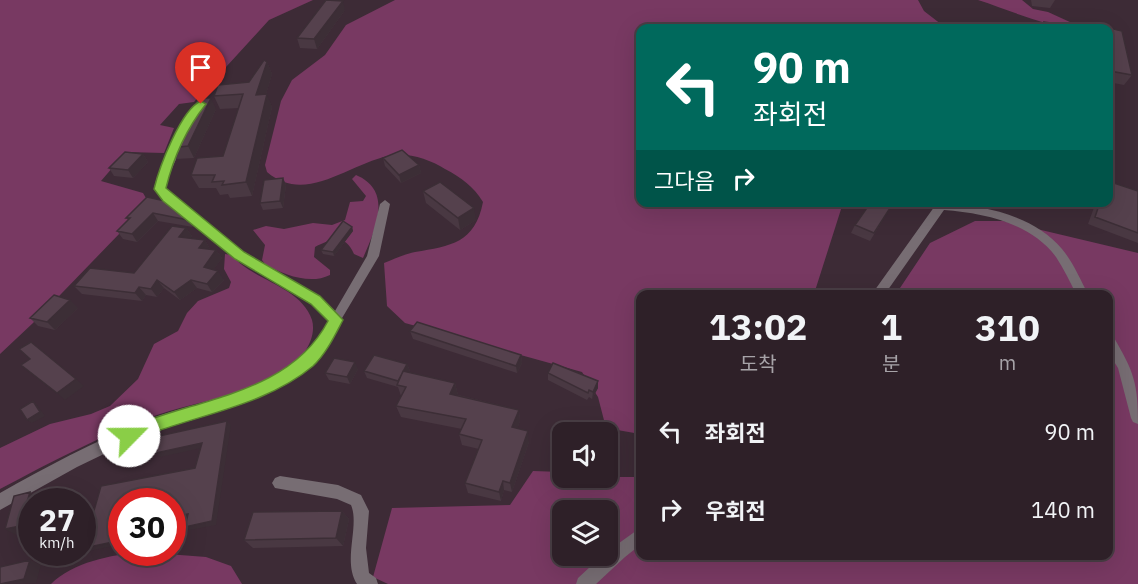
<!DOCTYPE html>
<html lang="ko">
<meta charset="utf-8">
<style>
:root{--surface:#2e2028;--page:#362830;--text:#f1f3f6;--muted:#a7a3a8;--line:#493e45}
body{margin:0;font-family:"IBM Plex Sans","Noto Sans KR",sans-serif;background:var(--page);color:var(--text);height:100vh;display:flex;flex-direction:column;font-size:22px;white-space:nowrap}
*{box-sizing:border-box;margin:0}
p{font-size:20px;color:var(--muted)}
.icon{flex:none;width:33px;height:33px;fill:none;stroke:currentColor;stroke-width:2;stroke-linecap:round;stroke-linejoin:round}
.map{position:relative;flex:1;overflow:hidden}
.panel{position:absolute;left:636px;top:290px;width:477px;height:270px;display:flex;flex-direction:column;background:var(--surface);border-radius:12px;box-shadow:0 6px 24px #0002,0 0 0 2px var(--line)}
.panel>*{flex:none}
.banner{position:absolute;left:636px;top:24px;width:477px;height:183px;border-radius:12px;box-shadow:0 6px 24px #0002,0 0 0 2px var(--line);background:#00695c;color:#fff;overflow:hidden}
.buttons{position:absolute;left:552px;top:422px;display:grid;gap:12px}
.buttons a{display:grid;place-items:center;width:66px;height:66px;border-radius:12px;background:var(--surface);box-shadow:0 6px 24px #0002,0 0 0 2px var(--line);font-size:30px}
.speed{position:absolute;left:18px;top:488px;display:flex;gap:12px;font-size:30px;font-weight:700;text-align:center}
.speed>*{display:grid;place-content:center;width:78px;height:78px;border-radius:50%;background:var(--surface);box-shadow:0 6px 24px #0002,0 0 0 2px var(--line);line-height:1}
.speed small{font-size:15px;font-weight:400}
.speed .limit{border:9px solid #d22;background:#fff;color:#111}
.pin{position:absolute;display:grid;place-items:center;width:51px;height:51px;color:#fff;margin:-62px -26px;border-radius:50% 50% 50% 0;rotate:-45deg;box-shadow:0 0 6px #0007}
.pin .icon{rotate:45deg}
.me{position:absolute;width:66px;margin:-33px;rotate:67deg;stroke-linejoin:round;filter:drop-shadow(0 0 4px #0008)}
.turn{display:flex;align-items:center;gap:21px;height:126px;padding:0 18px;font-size:27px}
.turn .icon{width:78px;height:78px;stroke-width:2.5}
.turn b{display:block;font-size:42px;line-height:51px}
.then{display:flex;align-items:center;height:57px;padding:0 18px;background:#0003;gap:12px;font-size:22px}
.eta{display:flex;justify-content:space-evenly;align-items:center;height:102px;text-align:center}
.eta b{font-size:36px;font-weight:800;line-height:42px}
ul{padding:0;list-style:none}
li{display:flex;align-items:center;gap:18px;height:78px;padding:0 18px}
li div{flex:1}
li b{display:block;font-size:22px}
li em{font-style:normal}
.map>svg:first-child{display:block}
.green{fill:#783962;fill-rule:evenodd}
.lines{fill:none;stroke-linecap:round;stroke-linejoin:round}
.minor{fill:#776d73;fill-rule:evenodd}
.wall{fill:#493842}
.shaded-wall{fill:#3c2e36}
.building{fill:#55414d;stroke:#3c2e36;stroke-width:1.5}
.route{fill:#8ace47;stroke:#5a862e;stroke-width:1.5}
</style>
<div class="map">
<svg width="1138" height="584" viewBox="0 0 1138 584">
<rect width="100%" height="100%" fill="#3d2b36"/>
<path class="green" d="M0,0H313L269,20L194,102L179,104L160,125L174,128L164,153L126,152L101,181L143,193L149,203L33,323L0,354Z
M395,0H918L924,11L946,28H640V202L843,203L814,294H640V434L606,428L598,397L582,372L405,323L387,306L384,263C394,259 405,254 415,252C451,246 475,243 483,202C473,186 462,178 445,169C429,159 407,152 388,156C349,164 305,205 267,172L265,165L281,101L292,80L325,55L346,25Z
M978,0H1022L1033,9L1048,12L1083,28C1046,28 1013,11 978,0Z
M356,175C394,191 375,230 363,258L354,254C345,234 333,238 315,247L314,257L330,270V275C310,285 284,275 265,264L262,260L265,245L253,230L266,226L284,229L313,223L332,225L345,220L350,202L363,201L366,196L352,179Z
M975,221H1003L1138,253V584H388L373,577L392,508L510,505L533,471L562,472V477H640V555H1108V294H896L930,243ZM562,510H608V555H562Z
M225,254L232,255C251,280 301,286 312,320C317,338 303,358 290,367C253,395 200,400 157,415C102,435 51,462 0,489V448L50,424L91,414L110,406L138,379L154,344L178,331L187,313L198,301L229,288L231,282L224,269Z
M141,552L206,557L231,566L242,584H51C73,562 111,555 141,552Z"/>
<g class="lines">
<path class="minor" d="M179,138L184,141L166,182L165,189L171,196L243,253L320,297L335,311L367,256L380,204L385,200L390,204L379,256L323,350L304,370L282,385L258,396L175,423L133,440L77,467L0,510V493C46,467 93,442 142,422C192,402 252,397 294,363C309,351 319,336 329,321L312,303L235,259L163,200L155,189L156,182L174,141Z
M942,202C984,206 1034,215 1062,249C1073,262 1080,279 1088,294H1076C1070,282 1064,269 1056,257C1031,223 984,213 944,210L885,294H872L937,203Z
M1108,335L1113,336C1134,372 1138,383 1138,424L1133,422L1131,418L1118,368L1108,352Z
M280,476L338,485L361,495L369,511L366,548L369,573L376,578L378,584H357C342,561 360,526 351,505L337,499L275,488L272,483L275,478Z
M640,528V545L625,557L596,584H576L578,578L603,555H608V551Z"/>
</g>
<path class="wall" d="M1031,0H1055L1050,8L1032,6Z
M345,10L317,49L300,48L297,38Z
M1101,26L1122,31L1132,75L1124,85L1108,82V28H1100Z
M267,62L272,74L266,94L272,107L252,196L230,198L228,194L220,195L216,188H199L191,175L223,156L239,108L220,109L214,96L249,82Z
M216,109L194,158L176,159L170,148Z
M143,154L148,162L133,178L114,176L109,168Z
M383,158L419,165L421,173L401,183L385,166Z
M283,178L286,185L283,208L263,210L260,203Z
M423,191L476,220L460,230L426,203Z
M1138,191V243L1088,224L1096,202H1108Z
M147,197L188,220L193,227L158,221L137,242L123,239L117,231L128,220L126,218Z
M887,213L870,241L851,233L855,225Z
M352,227L353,231L334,256L323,254L321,250Z
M186,228L192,236L190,238L205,240L210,249L216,250L222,258L213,270L224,280L212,292L197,288L180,300L164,288L157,297L146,295L142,301L82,294L74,286L134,273Z
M78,308L55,330L38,326L30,318Z
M410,331L521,355L522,363L517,373L413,339Z
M407,364L410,371L409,373L455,383L458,395L519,410L520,421L517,429L529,442L512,492L504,490L501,501L468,493L465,483L479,449L462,445L459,434L462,429L401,417L396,406L401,396L398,387L367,378L364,371Z
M358,369L350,384L329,380L325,373Z
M548,373L598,381V388L592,399L589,397L587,400L548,380Z
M342,511L349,519L343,546L253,548L244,540Z"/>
<path class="shaded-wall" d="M343,1L345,10L317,49L314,39Z
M267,62L272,74L262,108L256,95Z
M267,94L272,107L252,196L246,182Z
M211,98L216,109L194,158L188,146Z
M143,154L148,162L133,178L128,170Z
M419,165L421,173L401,183L399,175Z
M283,178L286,185L283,208L280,201Z
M474,208L476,220L460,230L458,218Z
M153,213L158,221L137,242L132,234Z
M352,227L353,231L334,256L333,252Z
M186,228L192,236L185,245L179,237Z
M205,240L210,249L205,256L199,248Z
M216,250L222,258L209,276L204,267Z
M218,271L224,280L212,292L207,284Z
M157,280L164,288L157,297L151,289Z
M191,280L197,288L180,300L174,292Z
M139,287L146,295L142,301L135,293Z
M70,300L78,308L55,330L47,322Z
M521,355L522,363L517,373L516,366Z
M355,362L358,369L350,384L347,377Z
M407,364L410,371L402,386L398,381Z
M76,379L84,386L65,400L57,393Z
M598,381V388L592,399L593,392Z
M455,383L458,395L454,405L450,394Z
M33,401L37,405L45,416L32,423L27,420Z
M519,410L520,421L514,438L512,427Z
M227,421L231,425L216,525L190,530L185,527Z
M528,431L529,442L512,492L510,483Z
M202,443L206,447L160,457L156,453Z
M503,481L504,490L501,501L499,492Z
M30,492L40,498L39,501H32L31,531L16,535L5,529Z
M342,511L349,519L343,546L336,538Z
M188,514L192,517L172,522V517Z
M122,528V533L118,545L89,551L84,548L116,529Z
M39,552H59L36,557L30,554Z
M30,560L41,565L36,583L1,584Z"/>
<path class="building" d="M326,0L343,1L314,39L297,38Z
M1044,22L1057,24L1058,28H1045Z
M1101,26L1122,31L1132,75L1110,71L1108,63V28H1102Z
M264,60L267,62L256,95L267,94L246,182L222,185L224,181L212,182L215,175H191L197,158L223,156L243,94L214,96L218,85L249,82Z
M198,98H211L188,146L170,148Z
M402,150L419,165L399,175L383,158Z
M125,152L143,154L128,170L109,168Z
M283,178L280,201L260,203L264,180Z
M1108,181L1138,191V233L1095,217L1100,202H1108Z
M440,182L474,208L458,218L423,191Z
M147,197L165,201L188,220L153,213L132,234L117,231L130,218H126Z
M871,202H885L892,205L874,233L855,225Z
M343,221L352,227L333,252L321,250Z
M172,226L186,228L179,237L205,240L199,248L216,250L204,267L218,271L207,284L191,280L174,292L157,280L151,289L139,287L135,293L74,286L90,268L134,273Z
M54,295L70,300L47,322L30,318Z
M417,322L521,355L516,366L410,331Z
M31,342L76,379L57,393L21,365L30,359L19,349Z
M374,355L407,364L398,381L364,371Z
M334,358L355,362L347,377L325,373Z
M553,363L598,381L593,392L589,390L588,393L548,373Z
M403,371L455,383L450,394L519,410L512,427L528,431L510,483L503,481L499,492L465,483L482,440L459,434L466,419L396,406L406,387L397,385Z
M33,401L40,412L27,420L20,409Z
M227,421L212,521L185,527L188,514L172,517V501H122V528L116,529L113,542L84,548L85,541L82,542V523L91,521L101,486L195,468L202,443L156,453L159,436Z
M30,492L20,526L5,529L14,496Z
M342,511L336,538L244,540L253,512Z
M32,548V552H39L30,554Z
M30,560L24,579L0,584V567Z"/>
<path class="route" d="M201,101L206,104C187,128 173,159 166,188L244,252L320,296L343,320C335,335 326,354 313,366C269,403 207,413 155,432C146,435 138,440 129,443L123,441L121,436L123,430C193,398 289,396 328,321L311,304L235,259L163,201L154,189C159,168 181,109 201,101Z"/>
</svg>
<div class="buttons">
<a><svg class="icon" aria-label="sound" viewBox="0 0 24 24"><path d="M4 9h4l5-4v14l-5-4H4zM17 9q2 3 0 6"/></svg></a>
<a><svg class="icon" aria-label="layers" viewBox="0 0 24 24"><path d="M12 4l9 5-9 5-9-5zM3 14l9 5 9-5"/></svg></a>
</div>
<div class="speed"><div>27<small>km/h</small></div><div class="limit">30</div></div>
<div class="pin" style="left:201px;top:104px;background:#d93025"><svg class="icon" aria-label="arrive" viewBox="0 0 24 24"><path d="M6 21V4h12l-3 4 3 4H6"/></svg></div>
<svg class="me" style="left:129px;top:436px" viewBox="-20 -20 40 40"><circle r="19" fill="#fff"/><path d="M0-13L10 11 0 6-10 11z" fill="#8ace47"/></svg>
<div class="banner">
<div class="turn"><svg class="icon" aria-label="left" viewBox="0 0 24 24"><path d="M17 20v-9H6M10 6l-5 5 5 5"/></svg><div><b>90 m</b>좌회전</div></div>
<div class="then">그다음<svg class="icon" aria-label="right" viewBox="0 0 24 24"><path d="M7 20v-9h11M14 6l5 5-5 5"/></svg></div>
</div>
<section class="panel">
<div class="eta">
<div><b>13:02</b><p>도착</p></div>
<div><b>1</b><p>분</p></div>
<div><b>310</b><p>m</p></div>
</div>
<ul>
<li><svg class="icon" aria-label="left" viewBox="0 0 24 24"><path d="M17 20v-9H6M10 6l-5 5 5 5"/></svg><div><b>좌회전</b></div><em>90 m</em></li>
<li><svg class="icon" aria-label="right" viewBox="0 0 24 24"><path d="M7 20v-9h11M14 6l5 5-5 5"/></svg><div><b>우회전</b></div><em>140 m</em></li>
</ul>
</section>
</div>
